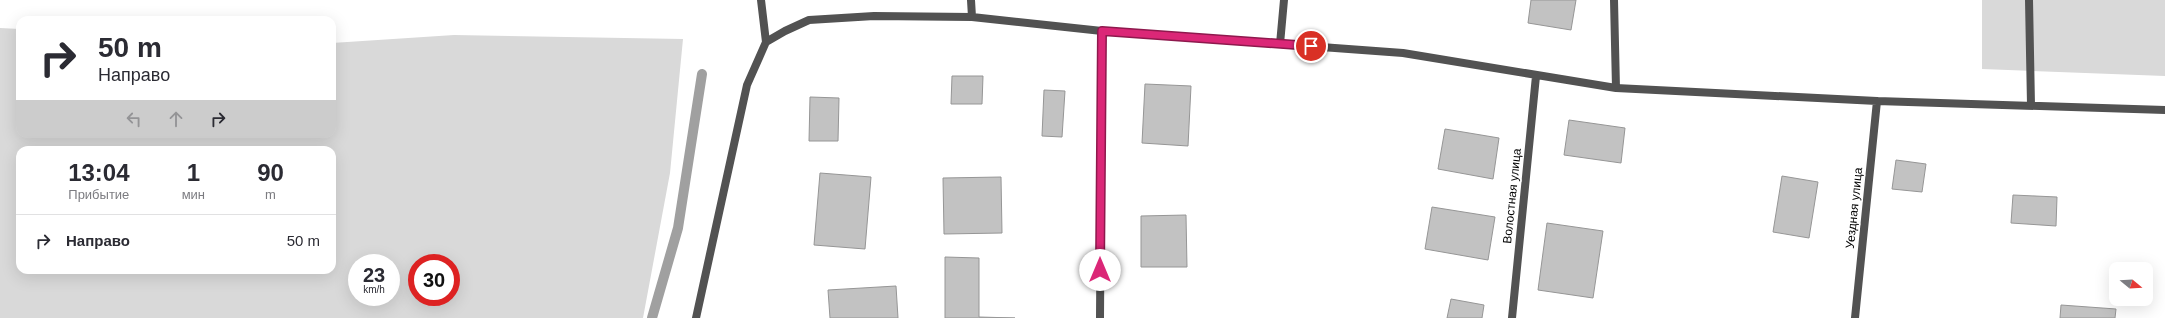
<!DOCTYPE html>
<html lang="ru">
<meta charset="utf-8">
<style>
:root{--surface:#fff;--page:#f2f2f3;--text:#2b2b33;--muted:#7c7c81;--line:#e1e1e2}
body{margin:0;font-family:Arial,sans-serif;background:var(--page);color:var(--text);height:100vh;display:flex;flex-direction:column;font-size:15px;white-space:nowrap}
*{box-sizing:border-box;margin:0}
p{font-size:13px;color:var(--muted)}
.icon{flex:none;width:22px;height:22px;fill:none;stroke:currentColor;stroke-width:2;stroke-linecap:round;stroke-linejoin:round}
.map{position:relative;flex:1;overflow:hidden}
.details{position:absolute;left:16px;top:146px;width:320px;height:128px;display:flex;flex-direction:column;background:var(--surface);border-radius:12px;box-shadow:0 4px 16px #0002}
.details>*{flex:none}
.banner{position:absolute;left:16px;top:16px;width:320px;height:122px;border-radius:12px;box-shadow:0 4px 16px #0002;background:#fff;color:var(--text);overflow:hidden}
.needle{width:26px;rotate:108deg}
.controls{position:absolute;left:2109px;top:262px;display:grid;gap:8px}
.controls a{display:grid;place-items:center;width:44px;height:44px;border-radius:8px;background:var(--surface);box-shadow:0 4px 16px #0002;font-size:20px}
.speed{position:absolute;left:348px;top:254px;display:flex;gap:8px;font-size:20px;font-weight:700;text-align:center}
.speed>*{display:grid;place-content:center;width:52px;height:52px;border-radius:50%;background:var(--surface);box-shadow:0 4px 16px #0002;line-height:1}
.speed small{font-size:10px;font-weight:400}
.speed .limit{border:6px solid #d22;background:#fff;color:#111}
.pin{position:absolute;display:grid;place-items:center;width:34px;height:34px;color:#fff;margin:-17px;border:2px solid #fff;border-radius:50%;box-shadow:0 1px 4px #0007}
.me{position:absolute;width:44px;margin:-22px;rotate:0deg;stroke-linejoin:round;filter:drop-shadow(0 0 3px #0008)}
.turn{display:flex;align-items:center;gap:14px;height:84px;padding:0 16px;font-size:18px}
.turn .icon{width:52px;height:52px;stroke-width:2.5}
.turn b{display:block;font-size:28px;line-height:34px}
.lanes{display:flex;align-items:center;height:38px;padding:0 16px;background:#0003;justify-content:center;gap:20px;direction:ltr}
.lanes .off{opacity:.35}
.eta{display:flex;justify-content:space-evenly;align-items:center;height:68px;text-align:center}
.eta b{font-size:24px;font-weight:800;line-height:28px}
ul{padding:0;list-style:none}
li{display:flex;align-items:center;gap:12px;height:52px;padding:0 16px;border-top:1px solid var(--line)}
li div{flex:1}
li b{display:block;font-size:15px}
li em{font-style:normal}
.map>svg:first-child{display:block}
.green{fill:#d9d9d9;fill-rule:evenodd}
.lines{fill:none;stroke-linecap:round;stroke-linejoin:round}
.stream{stroke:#a0a0a0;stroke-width:10}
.building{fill:#c2c2c2;stroke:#969696}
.minor{stroke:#525252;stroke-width:8}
.route-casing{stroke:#8e194d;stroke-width:10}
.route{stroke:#db2777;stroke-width:7}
.labels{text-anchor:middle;stroke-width:3;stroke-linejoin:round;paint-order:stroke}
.street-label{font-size:12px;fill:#000;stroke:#fff}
</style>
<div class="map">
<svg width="2165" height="318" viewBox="0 0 2165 318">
<rect width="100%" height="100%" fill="#fff"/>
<path class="green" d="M1982,0H2165V76L1982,69Z
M0,28L20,29V134H332V43L454,35L683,39L670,173L643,318H0ZM20,150H332V270H20ZM357,263H391V297H357ZM417,263H451V297H417Z"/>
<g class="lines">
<path class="stream" d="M652,318L678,228L702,74"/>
</g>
<path class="building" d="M1531,0H1576L1571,30L1528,23Z
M952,76H983L982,104H951Z
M1145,84L1191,86L1188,146L1142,143Z
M1044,90L1065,91L1062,137L1042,136Z
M810,97L839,98L838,141H809Z
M1569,120L1625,128L1621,163L1564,155Z
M1445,129L1499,138L1493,179L1438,169Z
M1896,160L1926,164L1922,192L1892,189Z
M820,173L871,177L865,249L814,245Z
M1782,176L1818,182L1809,238L1773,232Z
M1001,177L1002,233L944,234L943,178Z
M2013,195L2057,197L2056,226L2011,223Z
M1432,207L1495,217L1488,260L1425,249Z
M1186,215L1187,267H1141V216Z
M1547,223L1603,231L1593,298L1538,290Z
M945,257L979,258V317L1015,318H945Z
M896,286L898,318H830L828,290Z
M1451,299L1484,305L1482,318H1447Z
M2061,305L2116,309L2115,318H2060Z"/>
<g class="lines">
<path class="minor" d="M761,0L766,42
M971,0L972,17
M1614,0L1616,88
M2029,0L2031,105
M1280,44L1284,0
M696,318L747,85L766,42L785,31L809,20L874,16L972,17L1102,31L1403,53L1616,88L1877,101L2165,110
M1100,318L1102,31
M1512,318L1536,76
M1855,318L1877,101"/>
</g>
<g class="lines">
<defs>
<path id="route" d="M1100,270L1102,31L1311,46"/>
</defs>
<use href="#route" class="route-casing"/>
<use href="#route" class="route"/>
</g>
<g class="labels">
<g class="street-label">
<text transform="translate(1512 196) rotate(-84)" y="4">Волостная улица</text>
<text transform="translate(1854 208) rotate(-84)" y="4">Уездная улица</text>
</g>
</g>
</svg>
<div class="controls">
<a><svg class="needle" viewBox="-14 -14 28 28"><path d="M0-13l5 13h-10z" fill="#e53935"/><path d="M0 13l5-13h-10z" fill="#7c7c81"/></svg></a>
</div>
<div class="speed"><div>23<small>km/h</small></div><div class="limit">30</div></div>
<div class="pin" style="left:1311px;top:46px;background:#d93025"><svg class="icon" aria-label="arrive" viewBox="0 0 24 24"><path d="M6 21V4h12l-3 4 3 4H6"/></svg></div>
<svg class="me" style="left:1100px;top:270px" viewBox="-20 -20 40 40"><circle r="19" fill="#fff"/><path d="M0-13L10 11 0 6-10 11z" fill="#db2777"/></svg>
<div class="banner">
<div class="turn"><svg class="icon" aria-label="right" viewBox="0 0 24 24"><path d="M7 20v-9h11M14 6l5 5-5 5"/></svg><div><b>50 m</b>Направо</div></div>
<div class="lanes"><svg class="icon off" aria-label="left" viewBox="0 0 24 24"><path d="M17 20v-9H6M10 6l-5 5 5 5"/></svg><svg class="icon off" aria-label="ahead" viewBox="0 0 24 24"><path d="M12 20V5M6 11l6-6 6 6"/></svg><svg class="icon" aria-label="right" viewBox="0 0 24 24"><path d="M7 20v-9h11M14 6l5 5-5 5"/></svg></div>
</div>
<section class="details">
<div class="eta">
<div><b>13:04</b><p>Прибытие</p></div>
<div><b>1</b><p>мин</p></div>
<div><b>90</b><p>m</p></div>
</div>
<ul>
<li><svg class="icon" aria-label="right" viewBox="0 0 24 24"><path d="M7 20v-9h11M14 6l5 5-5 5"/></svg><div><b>Направо</b></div><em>50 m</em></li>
</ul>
</section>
</div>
